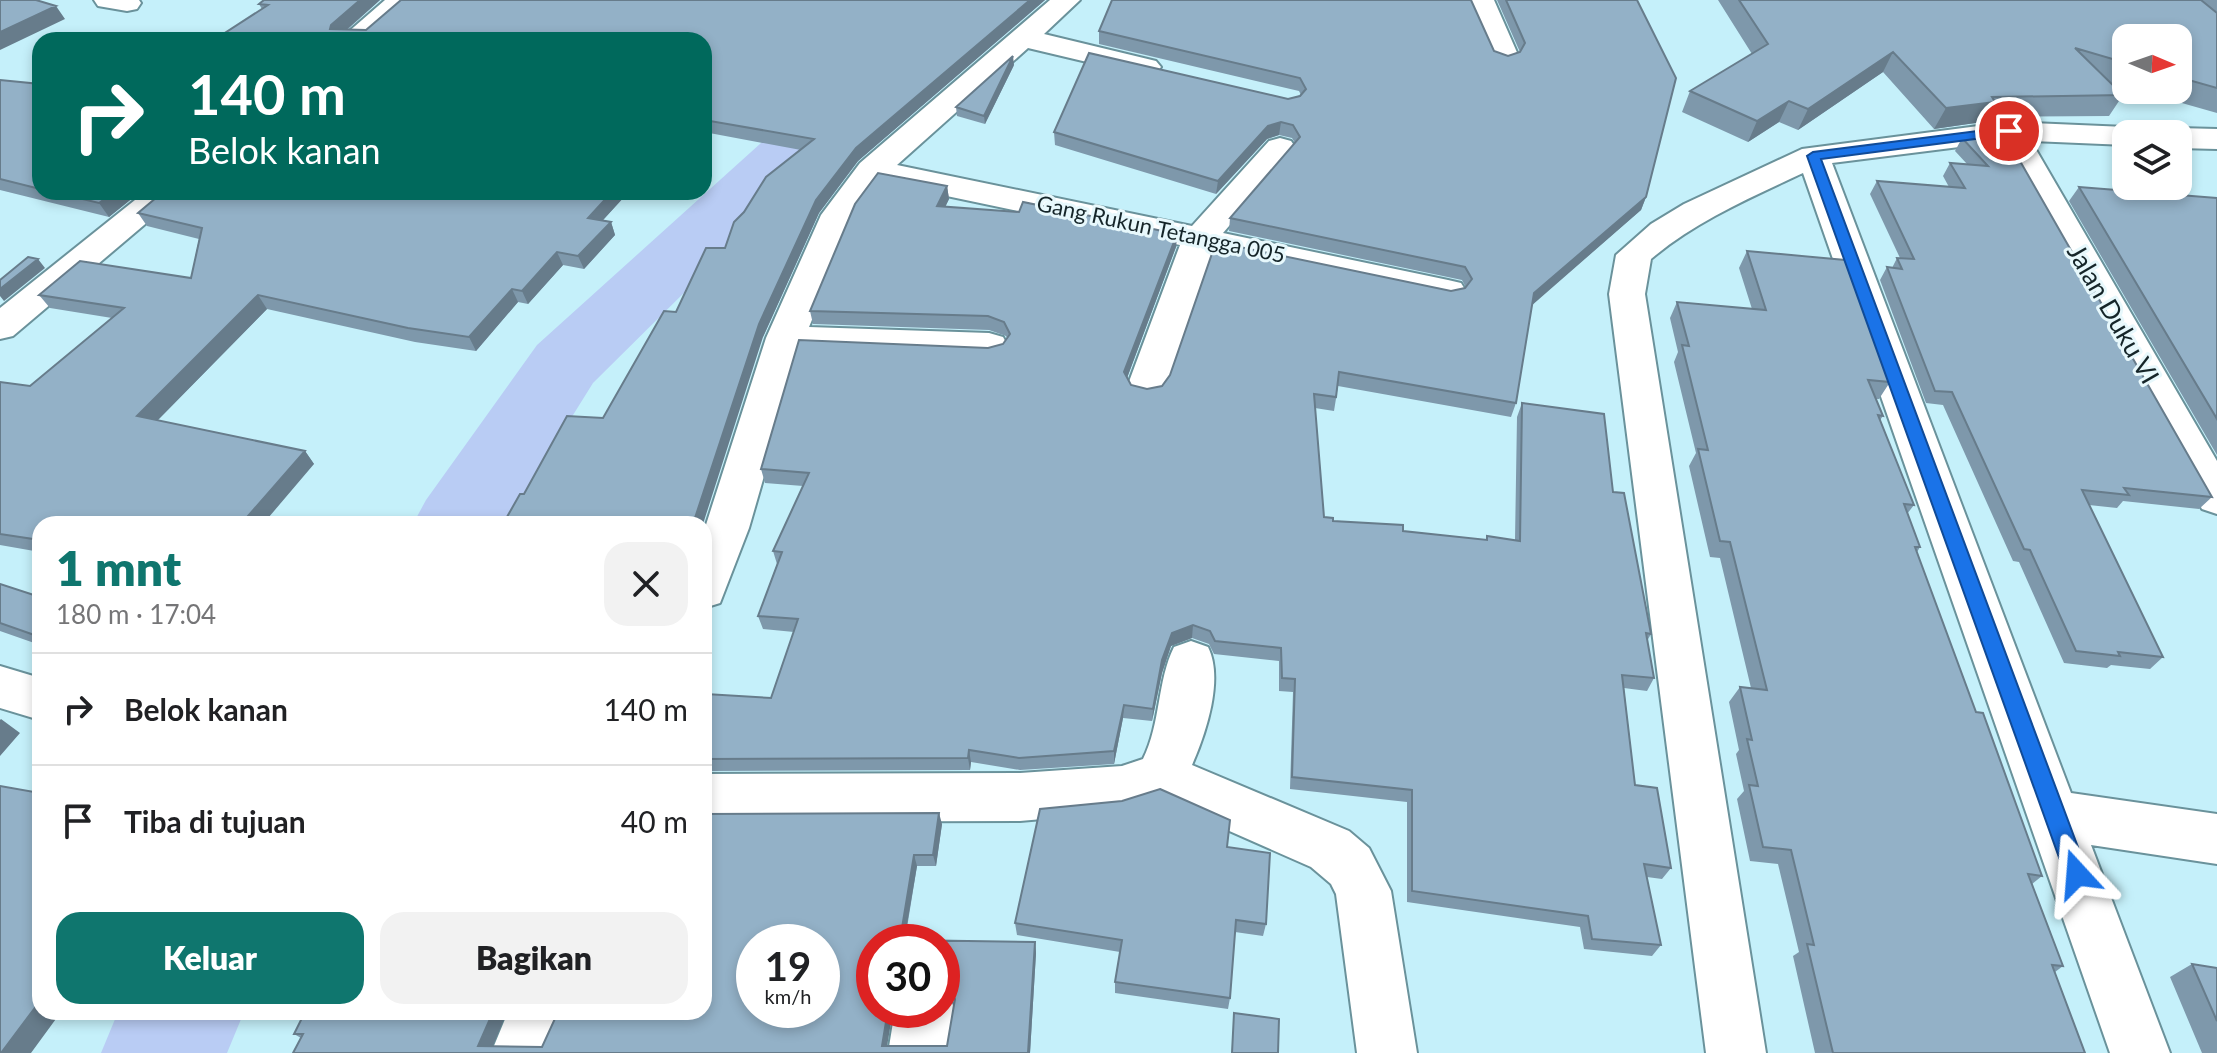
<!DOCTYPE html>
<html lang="id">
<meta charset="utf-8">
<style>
:root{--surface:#fff;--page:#f2f2f2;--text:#202124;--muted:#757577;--line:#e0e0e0;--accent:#0f766e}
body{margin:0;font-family:Lato,sans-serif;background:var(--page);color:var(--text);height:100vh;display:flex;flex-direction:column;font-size:30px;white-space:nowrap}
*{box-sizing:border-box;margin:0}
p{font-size:26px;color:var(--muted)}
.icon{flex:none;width:44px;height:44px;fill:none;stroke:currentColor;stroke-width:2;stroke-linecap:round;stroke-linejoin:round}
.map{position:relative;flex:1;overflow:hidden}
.details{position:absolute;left:32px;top:516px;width:680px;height:504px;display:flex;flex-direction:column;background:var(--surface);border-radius:24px;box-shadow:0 4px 12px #0003}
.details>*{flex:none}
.guide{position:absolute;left:32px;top:32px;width:680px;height:168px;border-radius:24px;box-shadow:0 4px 12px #0003;background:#00695c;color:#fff;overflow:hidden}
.needle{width:52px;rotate:92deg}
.tools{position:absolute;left:2112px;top:24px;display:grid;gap:16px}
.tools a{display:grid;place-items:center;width:80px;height:80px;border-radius:16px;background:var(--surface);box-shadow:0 4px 12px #0003;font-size:40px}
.speed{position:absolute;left:736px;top:924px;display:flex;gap:16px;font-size:40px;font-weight:700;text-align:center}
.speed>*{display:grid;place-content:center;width:104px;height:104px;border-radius:50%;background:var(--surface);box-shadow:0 4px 12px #0003;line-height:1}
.speed small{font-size:20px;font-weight:400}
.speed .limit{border:12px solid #d22;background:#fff;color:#111}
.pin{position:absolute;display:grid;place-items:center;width:68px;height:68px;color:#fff;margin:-34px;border:4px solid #fff;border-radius:50%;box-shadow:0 2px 8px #0007}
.me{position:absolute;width:88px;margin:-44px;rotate:341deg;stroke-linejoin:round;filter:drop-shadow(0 0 6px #0008)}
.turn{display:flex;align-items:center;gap:28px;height:168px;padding:0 24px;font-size:36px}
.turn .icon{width:104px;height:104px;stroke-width:2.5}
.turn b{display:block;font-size:56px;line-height:68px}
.round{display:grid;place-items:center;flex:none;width:84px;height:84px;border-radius:24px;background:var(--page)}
.headline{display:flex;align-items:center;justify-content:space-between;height:136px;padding:0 24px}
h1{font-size:48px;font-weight:800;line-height:60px;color:var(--accent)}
.primary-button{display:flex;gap:16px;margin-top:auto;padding:16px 24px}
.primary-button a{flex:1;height:92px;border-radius:24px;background:var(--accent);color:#fff;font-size:32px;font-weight:800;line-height:92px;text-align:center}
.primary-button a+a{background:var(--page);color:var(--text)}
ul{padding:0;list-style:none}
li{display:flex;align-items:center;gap:24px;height:112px;padding:0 24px;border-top:2px solid var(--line)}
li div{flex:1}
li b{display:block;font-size:30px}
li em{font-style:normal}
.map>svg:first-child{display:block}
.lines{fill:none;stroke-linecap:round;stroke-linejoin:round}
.river{fill:#b9ccf4;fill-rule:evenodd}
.minor-casing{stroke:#6a929b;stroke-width:4}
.minor{fill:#fff;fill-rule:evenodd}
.wall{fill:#7e98ab;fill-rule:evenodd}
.shaded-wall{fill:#677c8b}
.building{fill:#93b1c7;stroke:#677c8b;stroke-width:2;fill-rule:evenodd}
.route{fill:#1a73e8;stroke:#114b97;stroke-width:2}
.labels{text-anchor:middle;stroke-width:6;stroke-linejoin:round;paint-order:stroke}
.far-street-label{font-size:22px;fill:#152529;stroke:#e7f8fc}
.street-label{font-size:26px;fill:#152529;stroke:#e7f8fc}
</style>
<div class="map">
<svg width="2217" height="1053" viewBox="0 0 2217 1053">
<rect width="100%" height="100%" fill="#c5f0fa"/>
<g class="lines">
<path class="river" d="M846,0H902L810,168L593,383L505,524H413L426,500L537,345L761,143Z
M118,1012H244L227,1053H101Z"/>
<defs>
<path id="minor" d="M94,0H139L141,3L137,9L127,11L98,6Z
M385,0H416L370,40H339Z
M1050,0H1080L1044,34L1156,61L1161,67L1156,73L1146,76L1028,48L897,165L1192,226L1269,141L1280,138L1291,141L1296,148L1223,233L1448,280L1461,283L1466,291L1461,299L1448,302L1213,252L1167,387L1161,397L1147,400L1133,397L1127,387L1180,245L880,182L855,216L809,327L989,333L1003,337L1008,346L1003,355L989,359L800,351L749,528L720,603L704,608V531L766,338L821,215L860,163Z
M1466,0H1494L1519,57L1514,63L1504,66L1494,63Z
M2009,122L2126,127L2137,129L2140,134H2126V145L2031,141L2217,461V514L2202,509L1999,142L1832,163L2071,793L2217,814V864L2091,845L2170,1053H2110L1803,173C1750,198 1696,221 1651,259L1645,294L1766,1053H1706L1609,294L1616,255L1651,224L1684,204L1802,149Z
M2178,128L2217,129V149L2178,148V134H2165Z
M145,192H183L13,336L0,339V308Z
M1191,641L1208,647C1224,679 1206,733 1192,765L1349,831L1369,848L1391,891L1417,1053H1357L1336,894L1331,884L1311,867L1159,800L1122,812L1020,821L704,822V774L1020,773L1122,766L1143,759C1161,723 1157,681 1174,647Z
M0,666L40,678V720L0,708Z
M942,987L946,989L955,1010L948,1053H888L895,1010H942Z
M508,1012H569L552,1053H491Z"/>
</defs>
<use href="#minor" class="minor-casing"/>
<use href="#minor" class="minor"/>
</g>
<path class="wall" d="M380,0L347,30L1045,0L858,161L819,213L763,337L524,494L603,418L676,312L725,248L744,212L801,150L704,132V40H214L262,9L259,4Z
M1497,0H1637L1646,197L1641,210L1532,304L1516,403L1511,417L1338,386L1334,411L1315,408L1324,517L1333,521L1403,531L1486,540L1487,536L1515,540L1517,417L1522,403L1613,492L1651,634L1647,641L1654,678L1647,691L1624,688L1635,785L1671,868L1662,879L1647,877L1661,945L1652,956L1584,949L1580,927L1407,902V802L1290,789L1293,692L1279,691V661L1214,654L1209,644L1192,638L1171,646L1162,673L1152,721L1123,718L1114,764L1020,770L971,762L970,770L710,771L704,759L706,752H704V699L771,698L794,632L763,629L758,616L777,564L773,551L803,486L765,483L761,469L988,348L1003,344L1007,338L1006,336L989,330L813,324L810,311L947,186L949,199L945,207L1177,234L1176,247L1127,378L1131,385L1147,389L1162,386L1451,291L1466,288L1462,280L1229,231L1230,218L1295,143L1292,138L1279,135L1267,139L1216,194L1055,145L1054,132L1288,99L1301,95L1299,91L1099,44V31L1494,51L1508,56L1520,52Z
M1718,0H2217V113L2136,90H2178V38H2126V87L2111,83L2123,95L2109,116L1985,117L1982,122L1934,129L1883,72L1798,130L1779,122L1748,142L1682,112L1690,91L1752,54Z
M1014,65L985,124L957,116L956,107Z
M0,80L40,84V192H140L109,217L0,190Z
M2004,133L2212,497L2199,509L2123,501L2117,508L2089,505L2163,657L2150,669L2111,665L2107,668L2064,663L2019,562L2013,561L1943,405L1926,403L1880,280L1887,267L1892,268L1897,258H1900L1870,194L1877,181L1949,187L1943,176L1950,163L1967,164L1955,151L1962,138Z
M2079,187L2217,198V455L2069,201Z
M625,196L603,220L611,222L615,235L584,269L563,265L528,304L518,302L476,351L415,342L267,309L157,421L305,451L314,464L40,524V552L0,545V382L30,386L112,318L50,308L39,295L191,278L199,239L147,226L138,213Z
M1747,251L1890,382L1879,399H1876L1883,416L1880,420L1914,505L1907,514L1920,547L1917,552L1976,712L2042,876L2032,884L2063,966L2055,972L2085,1053H1815L1793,956L1799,952L1778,864L1750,861L1737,799L1744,791L1736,754L1739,750L1729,702L1740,687L1751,688L1720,558L1710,557L1689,466L1696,453L1674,362L1678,352L1670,318L1677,302L1752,309L1739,268Z
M0,584L40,597V645L0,631Z
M942,824L936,866H917L905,940L1035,942L1036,953L1030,1053H293L301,1038L294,1034L493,1046L542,1047ZM874,942H942V986L949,988L955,1002L947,1046H887Z
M1227,847L1266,924L1263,936L1235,932L1230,998L1228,1009L1115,993V982L1120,952L1017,935L1015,923Z
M2192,964L2217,968V1053H2202L2170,977Z"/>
<path class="shaded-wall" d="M360,0H380L337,38L330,29L331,25Z
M1030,0H1045L858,161L819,213L763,337L703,524H693L759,324L816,200L856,148Z
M56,6L65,19L0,50V32Z
M1893,52L1883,72L1798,130L1808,109Z
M1013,56L1014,65L985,124L984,116Z
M1789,101L1779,122L1748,142L1757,121Z
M1995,102L1982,122L1934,129L1946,108Z
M1281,122L1279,135L1267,139L1216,194L1218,181L1268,126Z
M947,186L949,199L939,220L937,206Z
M114,192H140L109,217L99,203Z
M612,192H624L625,196L593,231L588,218Z
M1646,197L1641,210L1530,307L1534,293Z
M611,222L615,235L584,269L578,256Z
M1177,234L1176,247L1124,386V372Z
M557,252L563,265L528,304L522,291Z
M38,259L45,268L4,301L0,296V289Z
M512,289L518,302L476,351L469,337Z
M258,295L267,309L148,430L137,416Z
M305,451L314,464L263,524H241Z
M1193,625L1192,638L1171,646L1162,673L1152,721L1153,709L1162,660L1172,633Z
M1124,705L1123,718L1114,764V751Z
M1,719L20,733L0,756V720Z
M969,750L971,762L970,770L968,758Z
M939,813L942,824L936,866L933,855Z
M914,855L917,866L904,942L900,940Z
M1035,942L1036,953L1030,1053H1028Z
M40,1001V1012H61L31,1053H1Z
M888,1010H893L886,1053L882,1046Z
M493,1012H507L490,1053L478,1046Z"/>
<path class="building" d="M0,0H36L56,6L0,32Z
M264,0H360L331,25L330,29L366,30L401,0H1030L856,148L816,200L759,324L693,524H503L520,494H524L567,416L603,418L664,311L676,312L706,248H725L734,222L744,212L766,177L814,139L704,120V40H214L268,5L259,4Z
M1112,0H1471L1494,51L1508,56L1520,52L1525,43L1506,0H1637L1676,78L1646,197L1534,293L1516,403L1339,372L1336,397L1314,394L1324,517L1333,518V521L1403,525V531L1487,540V536L1520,541L1522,403L1604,414L1613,492L1624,493L1651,634L1646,633L1654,678L1622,675L1635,785L1657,788L1671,868L1644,864L1661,945L1592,939L1588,916L1412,891V790L1292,777L1295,679L1282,678L1281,648L1215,641L1210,631L1193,625L1172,633L1162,660L1153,709L1124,705L1114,751L1019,758L969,750L968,758L704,759L710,740H704V699L706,694L771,698L798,619L758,616L782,552L773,551L809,473L761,469L799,340L988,348L1003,344L1010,334L1004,322L988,316L810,311L855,204L878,173L947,186L937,206L1019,212L1023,202L1177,234L1124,372L1131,385L1147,389L1162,386L1170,375L1216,242L1451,291L1465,288L1472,279L1465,267L1230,218L1300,137L1293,125L1281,122L1268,126L1218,181L1054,132L1089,53L1288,99L1300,96L1306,89L1300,78L1099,31Z
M1739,0H2201L2217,13V88L2178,77V38H2126V63L2075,48L2123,95L1992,97L1995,102L1946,108L1893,52L1808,109L1789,101L1757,121L1690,91L1768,44Z
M1013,56L984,116L956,107Z
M0,80L40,84V189L0,179Z
M2004,133L2212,497L2124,488L2129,495L2082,490L2163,657L2118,652L2120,656L2076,651L2030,550L2024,549L1952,392L1935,391L1887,267L1902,269L1897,258L1914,259L1877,181L1965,188L1950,163L1988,166L1962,138Z
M2079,187L2217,198V419Z
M53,192H114L99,203Z
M163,192H612L588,218L611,222L578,256L557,252L522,291L512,289L469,337L408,328L258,295L137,416L305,451L241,524H40V540L0,534V382L30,386L124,308L39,295L80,261L191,278L202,228L138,213Z
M1747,251L1845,260L1890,382L1868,380L1883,416L1878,415L1914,505L1904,504L1920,547H1915L1976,712L1983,713L2042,876L2028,874L2063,966L2052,965L2085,1053H1833L1807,944L1814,945L1791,850L1763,847L1749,785L1758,786L1747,739L1752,740L1740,687L1767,690L1730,542L1720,541L1698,449L1708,450L1682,345L1689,346L1677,302L1766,310Z
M28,257L38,259L0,289V280Z
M0,584L40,597V637L0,623Z
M0,786L40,793V1001L1,1053H0Z
M1160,789L1230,820L1227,847L1270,853L1266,924L1236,920L1230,998L1115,982L1122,940L1015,923L1040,809L1122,801Z
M939,813L933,855H914L900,940L1035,942L1028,1053H293L303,1034H294L305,1012H493L478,1046L542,1047L558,1012H704V814ZM754,942H822V1010H754ZM874,942H942V977L946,978L955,999L947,1046H882L888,1010H874Z
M2192,964L2217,968V1021Z
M1234,1013L1279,1019L1278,1053H1232Z"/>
<path class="route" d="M2009,127L2013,128V134L1821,159L2088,874L2085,882L2077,885L2069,882L2065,874L1807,156L1813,152Z"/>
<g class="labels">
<g class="far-street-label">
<text transform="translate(1161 229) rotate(12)" y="8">Gang Rukun Tetangga 005</text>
</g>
<g class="street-label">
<text transform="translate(2113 314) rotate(60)" y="9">Jalan Duku VI</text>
</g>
</g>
</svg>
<div class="tools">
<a><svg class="needle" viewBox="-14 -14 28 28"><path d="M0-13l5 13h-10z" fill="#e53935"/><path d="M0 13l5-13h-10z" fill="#757577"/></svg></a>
<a><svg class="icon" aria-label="layers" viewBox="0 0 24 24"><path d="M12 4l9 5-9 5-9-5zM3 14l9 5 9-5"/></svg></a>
</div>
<div class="speed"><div>19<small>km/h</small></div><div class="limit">30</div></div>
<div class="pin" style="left:2009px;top:131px;background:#d93025"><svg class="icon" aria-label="arrive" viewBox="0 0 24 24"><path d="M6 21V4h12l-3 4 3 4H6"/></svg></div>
<svg class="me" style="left:2077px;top:874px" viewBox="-20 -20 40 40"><path d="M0-17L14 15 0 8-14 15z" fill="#1a73e8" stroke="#fff" stroke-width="4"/></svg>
<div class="guide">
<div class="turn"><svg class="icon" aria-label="right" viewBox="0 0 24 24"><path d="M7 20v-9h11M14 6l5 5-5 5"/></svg><div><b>140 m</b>Belok kanan</div></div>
</div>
<section class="details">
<div class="headline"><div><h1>1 mnt</h1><p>180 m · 17:04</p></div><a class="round"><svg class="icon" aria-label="close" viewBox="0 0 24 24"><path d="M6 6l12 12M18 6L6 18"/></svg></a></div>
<ul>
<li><svg class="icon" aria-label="right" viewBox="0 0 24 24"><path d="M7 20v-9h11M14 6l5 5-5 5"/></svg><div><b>Belok kanan</b></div><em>140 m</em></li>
<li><svg class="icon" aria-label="arrive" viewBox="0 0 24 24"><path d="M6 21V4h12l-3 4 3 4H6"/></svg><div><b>Tiba di tujuan</b></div><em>40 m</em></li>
</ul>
<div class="primary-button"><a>Keluar</a><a>Bagikan</a></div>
</section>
</div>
